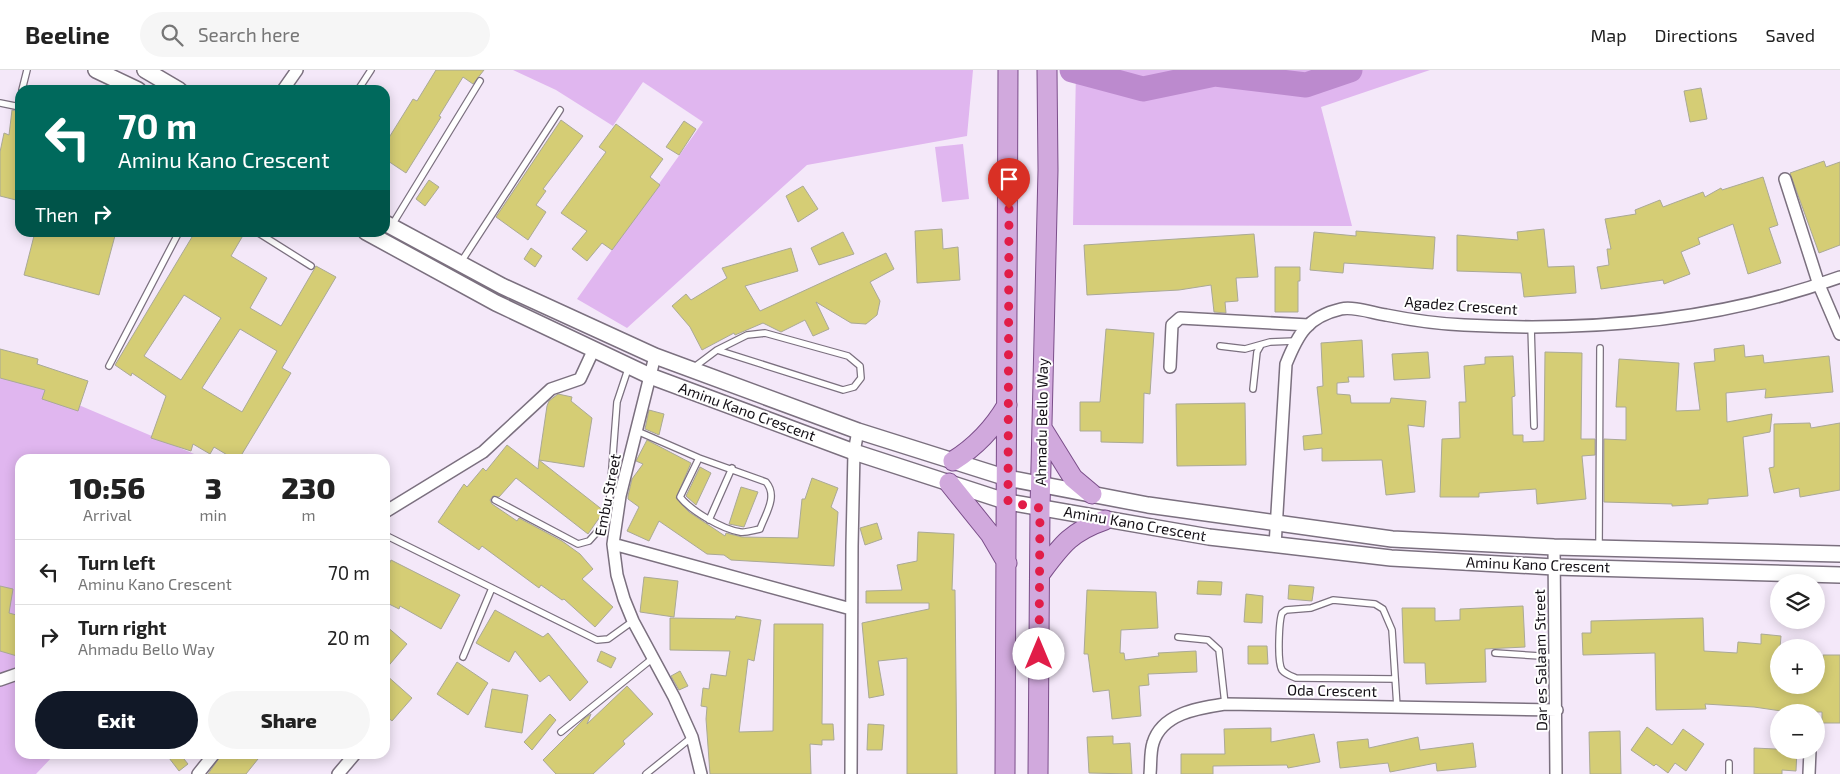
<!DOCTYPE html>
<meta charset="utf-8">
<style>
:root{--surface:#fff;--page:#f6f6f6;--text:#222;--muted:#767676;--line:#e0e0e0;--accent:#111827}
body{margin:0;font-family:"Exo 2",sans-serif;background:var(--page);color:var(--text);height:100vh;display:flex;flex-direction:column;font-size:19px;white-space:nowrap}
*{box-sizing:border-box;margin:0}
p{font-size:16px;color:var(--muted)}
.icon{flex:none;width:28px;height:28px;fill:none;stroke:currentColor;stroke-width:2;stroke-linecap:round;stroke-linejoin:round}
.map{position:relative;flex:1;overflow:hidden}
.sheet{position:absolute;left:15px;top:384px;width:375px;height:305px;display:flex;flex-direction:column;background:var(--surface);border-radius:15px;box-shadow:0 2px 12px #0003}
.sheet>*{flex:none}
.top-card{position:absolute;left:15px;top:15px;width:375px;height:152px;border-radius:15px;box-shadow:0 2px 12px #0003;background:#00695c;color:#fff;overflow:hidden}
.tools{position:absolute;left:1770px;top:504px;display:grid;gap:10px}
.tools a{display:grid;place-items:center;width:55px;height:55px;border-radius:50%;background:var(--surface);box-shadow:0 2px 12px #0003;font-size:25px}
.pin{position:absolute;display:grid;place-items:center;width:42px;height:42px;color:#fff;margin:-51px -21px;border-radius:50% 50% 50% 0;rotate:-45deg;box-shadow:0 0 5px #0007}
.pin .icon{rotate:45deg}
.me{position:absolute;width:55px;margin:-28px;rotate:0deg;stroke-linejoin:round;filter:drop-shadow(0 0 4px #0008)}
.turn{display:flex;align-items:center;gap:18px;height:105px;padding:0 20px;font-size:22px}
.turn .icon{width:65px;height:65px;stroke-width:2.5}
.turn b{display:block;font-size:35px;line-height:42px}
.then{display:flex;align-items:center;height:48px;padding:0 20px;background:#0003;gap:10px;font-size:19px}
.eta{display:flex;justify-content:space-evenly;align-items:center;height:85px;text-align:center}
.eta b{font-size:30px;font-weight:800;line-height:35px}
.button{display:flex;gap:10px;margin-top:auto;padding:10px 20px}
.button a{flex:1;height:58px;border-radius:30px;background:var(--accent);color:#fff;font-size:20px;font-weight:800;line-height:58px;text-align:center}
.button a+a{background:var(--page);color:var(--text)}
ul{padding:0;list-style:none}
li{display:flex;align-items:center;gap:15px;height:65px;padding:0 20px;border-top:1px solid var(--line)}
li div{flex:1}
li b{display:block;font-size:19px}
li em{font-style:normal}
header{display:flex;align-items:center;gap:30px;box-sizing:border-box;height:70px;padding:0 25px;background:var(--surface);border-bottom:1px solid var(--line)}
header strong{font-size:24px}
nav{display:flex;gap:28px;margin-inline-start:auto;font-size:18px}
.search{width:350px;height:45px;background:var(--page);display:flex;align-items:center;gap:12px;box-sizing:border-box;padding:0 18px;border-radius:28px;color:var(--muted);font-size:19px}
.map>svg:first-child{display:block}
.green{fill:#e0b6ef}
.lines{fill:none;stroke-linecap:round;stroke-linejoin:round}
.river{stroke:#bc8ace;stroke-width:25}
.building{fill:#d5cd75;stroke:#aaa996;fill-rule:evenodd}
.service-casing{stroke:#7b707f;stroke-width:8}
.minor-casing{stroke:#7b707f;stroke-width:14}
.tertiary-casing{stroke:#7b707f;stroke-width:18}
.primary-casing{stroke:#7a4e89;stroke-width:21}
.service{stroke:#fff;stroke-width:5.5}
.minor{stroke:#fff;stroke-width:11}
.tertiary{stroke:#fff;stroke-width:15}
.primary{stroke:#d1a9dd;stroke-width:19}
.route{stroke:#e11d48;stroke-width:9;stroke-dasharray:0 16.2}
.labels{text-anchor:middle;stroke-width:4;stroke-linejoin:round;paint-order:stroke}
.street-label{font-size:15px;fill:#130f15;stroke:#fff}
</style>
<header>
<strong>Beeline</strong>
<div class="search"><svg class="icon" aria-label="search" viewBox="0 0 24 24"><circle cx="10" cy="10" r="6"/><path d="M15 15l6 6"/></svg>Search here</div>
<nav><a>Map</a><a>Directions</a><a>Saved</a></nav>
</header>
<div class="map">
<svg width="1840" height="704" viewBox="0 0 1840 704">
<rect width="100%" height="100%" fill="#f4e8f9"/>
<path class="green" d="M513,0H973L967,66L807,95L627,258L577,229L703,52L643,12L613,56L556,20Z
M1076,0H1430L1321,37L1352,156L1073,155Z
M963,74L969,129L942,132L935,77Z
M8,305L206,389H20V684H55L36,704H0V309Z"/>
<g class="lines">
<path class="river" d="M1072,0L1143,19L1215,4L1306,15L1350,0"/>
</g>
<path class="building" d="M436,0H484L473,14L463,7L439,46L441,47L406,103L385,89V74L413,29L417,31Z
M1701,18L1707,49L1690,52L1684,21Z
M12,40L20,42V131L0,126V82L4,63L9,65Z
M561,50L583,66L543,119L546,121L536,135L546,142L528,170L496,147Z
M684,51L696,59L679,85L666,77Z
M616,54L663,89L650,107L660,115L612,180L602,173L587,191L572,179L587,161L561,143L606,82L599,77Z
M1824,91L1826,97L1840,92V175L1819,183L1790,103Z
M1763,107L1778,155L1769,158L1781,193L1748,204L1733,154L1698,168L1700,174L1681,182L1690,204L1664,214L1663,210L1601,219L1597,197L1609,195L1607,179H1611L1605,149L1636,144L1635,140L1660,130L1663,137L1703,122L1705,127L1721,118L1722,120Z
M429,110L439,117L425,136L416,129Z
M803,116L818,139L798,152L786,126Z
M942,159L943,179L958,177L960,210L917,213L915,161Z
M1544,159L1548,197L1574,196L1576,223L1524,227L1521,203L1457,201V165L1518,170L1517,162Z
M1356,161L1435,167L1433,199L1344,193L1343,203L1310,200L1314,162L1356,166Z
M35,162H116L99,225L24,205Z
M195,162H245L231,186L267,208L250,238L281,256L316,196L336,207L282,298L291,303L239,389H234L214,377L210,384L193,374L191,381L151,368L166,326L132,303L131,306L115,295ZM184,225L221,248L181,310L144,286ZM240,259L277,281L242,342L202,318Z
M843,162L854,184L819,195L811,178Z
M1254,164L1258,207L1236,208L1238,231L1225,232L1226,243L1214,242L1211,215L1179,220L1087,225L1084,175Z
M531,178L542,186L535,197L524,189Z
M791,178L798,201L745,216L760,241L886,183L894,199L870,212L880,231L877,245L866,254L851,253L816,232L829,259L813,266L805,250L781,262L763,253L735,265L734,263L702,280L690,257L672,236L686,224L691,230L727,208L722,198Z
M1275,197H1300V211H1298V242H1275Z
M1106,259L1154,263L1150,324L1144,323L1143,373L1101,372V361H1080V332H1100Z
M1362,270L1364,307H1348L1349,312L1337,313V324L1350,325L1351,333H1390L1391,328L1426,331L1424,357L1408,355L1415,422L1386,425L1382,390L1322,391V378L1304,380L1303,366L1322,364L1317,317L1323,316L1321,273Z
M1744,275L1745,287L1763,285L1764,293L1829,286L1833,322L1765,328L1766,319L1726,323L1727,352L1772,344L1770,362L1743,367L1748,426L1708,429V434L1672,436V434L1604,432V369L1626,370V337H1616L1619,289L1679,293L1676,341L1700,340L1694,293L1715,291L1714,279Z
M0,279L38,289L37,294L88,311L78,341L42,329L45,320L0,308Z
M1428,282L1430,308L1394,310L1392,284Z
M1545,282L1582,283L1581,369H1595V385L1582,386L1586,429L1537,434L1536,419L1479,423V427H1440L1442,369L1460,368L1459,332H1466L1464,296L1485,294V287L1513,286L1515,326L1512,327L1513,365H1523V372L1544,371Z
M558,324L572,327L571,331L592,348L584,397L539,390L547,336L549,331Z
M1245,333L1246,395L1177,396L1176,334Z
M649,340L664,344L659,365L645,359Z
M1810,353L1811,358L1840,353V420L1800,427L1799,418L1774,423L1769,398L1774,397V354Z
M647,370L691,393L676,428L689,442L725,466L726,463L742,467L798,468L802,429H805L812,408L838,418L831,437L838,442L834,496L731,490L724,485L707,484L659,451L649,471L627,461L639,437L628,429V426L632,409L643,394L636,391Z
M507,375L538,399L539,390L604,441L588,464L516,408L499,427L493,426L490,430L492,434L517,451L519,448L562,471L580,484L593,499L582,509L613,537L595,557L564,529L562,530L541,515L539,518L482,476L479,480L438,452L464,414L467,417L483,398L486,401Z
M700,397L711,403L696,435L686,426Z
M741,417L758,422L744,457L729,454Z
M877,453L882,469L865,475L860,458Z
M918,462L954,464L952,520H955L957,704H907V588L878,591L884,625L869,628L862,553L929,539V533H866V521L902,520L897,495L917,491Z
M391,490L460,525L441,559L400,536L399,539L385,532V503Z
M644,507L678,511L674,547L640,542Z
M1198,511L1222,512L1221,525L1197,524Z
M1289,515L1314,517L1312,531L1288,529Z
M0,516L13,519L9,543L20,546V574L17,586L0,581Z
M1087,520L1156,522L1158,558L1121,560L1120,583H1124L1125,590L1159,586L1158,583L1196,581L1197,602L1148,604L1149,615L1139,616L1141,646L1112,649L1109,620L1093,622L1088,584H1084Z
M1246,524L1263,526L1262,553L1244,552Z
M1523,536L1525,577L1485,579L1486,612L1426,614L1425,593H1404L1402,538H1435V551L1460,550V539Z
M495,540L543,567L548,563L588,612L570,631L549,605L540,612L515,581L509,592L476,573Z
M736,546L761,550L754,591L748,589L739,662L773,661L774,554H823L822,654H833L834,670H822V675L810,674L811,704H710L706,649L707,637L701,636L703,618L709,619L711,604L726,606L730,581L670,580V548L735,549Z
M1703,548L1704,581L1737,583L1738,572L1761,574V564L1781,566L1777,615H1816V599H1823V585H1840V653H1822V642H1788L1754,637L1705,634L1706,639L1656,640L1655,583L1583,585L1582,563H1591V551Z
M385,555L407,574L385,600Z
M1248,576H1267L1268,594H1248Z
M601,581L616,588L611,598L597,591Z
M457,592L488,613L468,645L437,624Z
M680,601L688,616L679,620L671,606Z
M385,604L412,628L392,651L385,645Z
M627,616L653,644L623,671L625,674L593,704H556L543,690L585,648L591,644L587,654Z
M492,619L528,625L522,663L485,657Z
M550,644L556,650L532,680L524,672Z
M868,654L884,655L882,680H867Z
M1647,657L1672,675L1683,659L1704,674L1686,701L1675,693L1668,703L1656,694L1654,696L1631,680Z
M1271,658V672L1314,664L1320,692L1288,698L1287,695L1213,696V704H1181V684H1225L1224,659Z
M1620,661L1621,704H1590L1589,662Z
M1113,666V674L1130,673L1132,704L1089,703L1087,667Z
M1418,667L1420,680L1473,673L1476,697L1437,701L1436,693L1390,702L1388,693L1340,698L1337,672L1368,669L1369,678Z
M1754,678L1797,680L1796,701L1782,700V704H1754Z
M166,684H180L188,694L179,701Z
M222,684H262L246,704H208Z"/>
<g class="lines">
<defs>
<path id="service" d="M22,20L27,0
M358,20L371,0
M0,33L20,37
M392,155L480,11
M257,162L311,196
M461,192L560,40
M1531,256L1534,356
M1220,276L1245,279L1270,272L1295,271
M109,296L179,162
M693,298L717,280L747,265L765,263L848,286L860,296L861,308L854,317L843,320L717,280
M1253,319L1257,282L1261,275
M637,361L699,388L766,412C778,426 766,443 760,459C754,460 746,463 740,462C722,459 691,441 680,427L699,388
M495,430L578,474L589,471L608,450L617,332L629,296
M709,450L732,398
M385,465L597,570L608,569L633,551
M1599,477L1600,278
M1178,567L1208,570L1219,580L1225,634
M1495,583L1556,587
M463,587L492,518
M1395,609L1296,608C1291,606 1285,604 1282,600C1277,592 1279,551 1282,543L1286,540L1311,538L1333,530L1375,534L1383,539L1392,560L1397,637
M561,662L653,588
M646,704L692,667
M1729,704V693"/>
<path id="minor" d="M283,20L297,0
M1785,109L1819,215L1840,264
M655,286L620,426L613,474L617,505L624,529L633,551L674,627L692,667L701,704
M1170,297L1172,255L1180,248L1309,255
M385,442L483,382L551,319L580,309L593,281
M613,474L851,539
M1275,476L1286,294C1298,264 1307,247 1341,239C1353,236 1373,243 1386,245C1411,250 1439,254 1464,255C1592,262 1720,251 1840,207
M1554,477L1556,704
M0,610L20,603
M198,704L214,684
M338,704L355,684
M851,704L852,476L854,382L858,361
M1150,704C1151,694 1150,682 1153,673C1162,643 1199,638 1225,634L1557,640
M1809,704L1810,680"/>
<path id="tertiary" d="M96,0L138,20
M145,0L179,20
M385,153L502,216L655,286L858,361L1007,408L1148,435L1392,469L1554,477L1840,484
M366,162L496,233L650,306L854,382L1008,432L1209,467L1391,488L1554,497L1840,505"/>
<path id="primary" d="M1042,358L1073,408L1092,424
M953,391C977,376 993,359 1007,335
M949,413L990,464L1007,493
M1040,504C1061,476 1070,462 1105,450
M1005,704L1008,0
M1038,704L1040,438L1048,100L1047,0"/>
</defs>
<use href="#service" class="service-casing"/>
<use href="#minor" class="minor-casing"/>
<use href="#tertiary" class="tertiary-casing"/>
<use href="#primary" class="primary-casing"/>
<use href="#service" class="service"/>
<use href="#minor" class="minor"/>
<use href="#tertiary" class="tertiary"/>
<use href="#primary" class="primary"/>
</g>
<g class="lines">
<path class="route" d="M1009,139L1008,432L1040,438L1039,584"/>
</g>
<g class="labels">
<g class="street-label">
<text transform="translate(1461 236) rotate(4)" y="5">Agadez Crescent</text>
<text transform="translate(747 342) rotate(20)" y="5">Aminu Kano Crescent</text>
<text transform="translate(1042 352) rotate(-89)" y="5">Ahmadu Bello Way</text>
<text transform="translate(608 425) rotate(-79)" y="5">Embu Street</text>
<text transform="translate(1135 454) rotate(10)" y="5">Aminu Kano Crescent</text>
<text transform="translate(1538 495) rotate(2)" y="5">Aminu Kano Crescent</text>
<text transform="translate(1541 590) rotate(-91)" y="5">Dar es Salaam Street</text>
<text transform="translate(1332 621) rotate(1)" y="5">Oda Crescent</text>
</g>
</g>
</svg>
<div class="tools">
<a><svg class="icon" aria-label="layers" viewBox="0 0 24 24"><path d="M12 4l9 5-9 5-9-5zM3 14l9 5 9-5"/></svg></a>
<a>+</a>
<a>−</a>
</div>
<div class="pin" style="left:1009px;top:139px;background:#d93025"><svg class="icon" aria-label="arrive" viewBox="0 0 24 24"><path d="M6 21V4h12l-3 4 3 4H6"/></svg></div>
<svg class="me" style="left:1039px;top:584px" viewBox="-20 -20 40 40"><circle r="19" fill="#fff"/><path d="M0-13L10 11 0 6-10 11z" fill="#e11d48"/></svg>
<div class="top-card">
<div class="turn"><svg class="icon" aria-label="left" viewBox="0 0 24 24"><path d="M17 20v-9H6M10 6l-5 5 5 5"/></svg><div><b>70 m</b>Aminu Kano Crescent</div></div>
<div class="then">Then<svg class="icon" aria-label="right" viewBox="0 0 24 24"><path d="M7 20v-9h11M14 6l5 5-5 5"/></svg></div>
</div>
<section class="sheet">
<div class="eta">
<div><b>10:56</b><p>Arrival</p></div>
<div><b>3</b><p>min</p></div>
<div><b>230</b><p>m</p></div>
</div>
<ul>
<li><svg class="icon" aria-label="left" viewBox="0 0 24 24"><path d="M17 20v-9H6M10 6l-5 5 5 5"/></svg><div><b>Turn left</b><p>Aminu Kano Crescent</p></div><em>70 m</em></li>
<li><svg class="icon" aria-label="right" viewBox="0 0 24 24"><path d="M7 20v-9h11M14 6l5 5-5 5"/></svg><div><b>Turn right</b><p>Ahmadu Bello Way</p></div><em>20 m</em></li>
</ul>
<div class="button"><a>Exit</a><a>Share</a></div>
</section>
</div>
